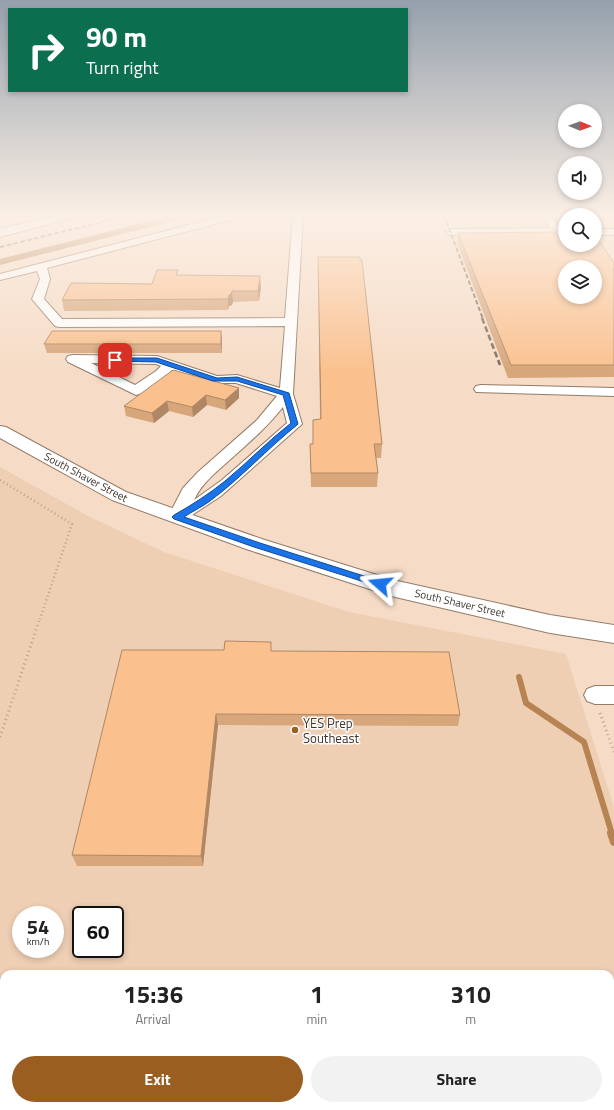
<!DOCTYPE html>
<style>
:root{--surface:#fff;--page:#f2f2f2;--text:#222;--muted:#767676;--accent:#9a5e20}
body{margin:0;font-family:"Titillium Web",sans-serif;background:var(--page);color:var(--text);height:100vh;display:flex;flex-direction:column;font-size:15px;white-space:nowrap}
*{box-sizing:border-box;margin:0}
p{font-size:13px;color:var(--muted)}
.icon{flex:none;width:22px;height:22px;fill:none;stroke:currentColor;stroke-width:2;stroke-linecap:round;stroke-linejoin:round}
.map{position:relative;flex:1;overflow:hidden}
.drawer{position:absolute;left:0px;top:970px;width:614px;height:140px;display:flex;flex-direction:column;background:var(--surface);border-radius:12px 12px 0 0;box-shadow:0 2px 6px #0003}
.drawer>*{flex:none}
.hud{position:absolute;left:8px;top:8px;width:400px;height:84px;border-radius:0px;box-shadow:0 2px 6px #0003;background:#0b6e4f;color:#fff;overflow:hidden}
.needle{width:26px;rotate:91deg}
.tools{position:absolute;left:558px;top:104px;display:grid;gap:8px}
.tools a{display:grid;place-items:center;width:44px;height:44px;border-radius:50%;background:var(--surface);box-shadow:0 2px 6px #0003;font-size:20px}
.speed{position:absolute;left:12px;top:906px;display:flex;gap:8px;font-size:20px;font-weight:700;text-align:center}
.speed>*{display:grid;place-content:center;width:52px;height:52px;border-radius:50%;background:var(--surface);box-shadow:0 2px 6px #0003;line-height:1}
.speed small{font-size:10px;font-weight:400}
.speed .limit{border:2px solid #111;border-radius:6px;background:#fff;color:#111}
.pin{position:absolute;display:grid;place-items:center;width:34px;height:34px;color:#fff;margin:-17px;border-radius:8px;box-shadow:0 2px 6px #0006}
.me{position:absolute;width:44px;margin:-22px;rotate:288deg;stroke-linejoin:round;filter:drop-shadow(0 0 3px #0008)}
.turn{display:flex;align-items:center;gap:14px;height:84px;padding:0 12px;font-size:18px}
.turn .icon{width:52px;height:52px;stroke-width:2.5}
.turn b{display:block;font-size:28px;line-height:34px}
.eta{display:flex;justify-content:space-evenly;align-items:center;height:68px;text-align:center}
.eta b{font-size:24px;font-weight:700;line-height:28px}
.button{display:flex;gap:8px;margin-top:auto;padding:8px 12px}
.button a{flex:1;height:46px;border-radius:24px;background:var(--accent);color:#fff;font-size:16px;font-weight:700;line-height:46px;text-align:center}
.button a+a{background:var(--page);color:var(--text)}
.map>svg:first-child{display:block}
.built{fill:#eecfb4;fill-rule:evenodd}
.green{fill:#e7bf9d}
.water{fill:#b88352}
.lines{fill:none;stroke-linecap:round;stroke-linejoin:round}
.stream-far1{stroke:#b88352;stroke-width:6}
.stream{stroke:#b88352;stroke-width:8}
.canal{fill:#b88352;fill-rule:evenodd}
.minor-casing{stroke:#927b67;stroke-width:2}
.major-casing{stroke:#927b67;stroke-width:2}
.path-far1{stroke:#b7a291;stroke-width:2.5;stroke-dasharray:1 3;stroke-linecap:butt}
.path{stroke:#b7a291;stroke-width:3;stroke-dasharray:1 3.5;stroke-linecap:butt}
.minor{fill:#fff;fill-rule:evenodd}
.major{fill:#fff;fill-rule:evenodd}
.rail-far1{stroke:#796a5d;stroke-width:2;stroke-dasharray:4.5 2.5;stroke-linecap:butt}
.rail{stroke:#796a5d;stroke-width:2.5;stroke-dasharray:6 3;stroke-linecap:butt}
.wall{fill:#d7a67b}
.shaded-wall{fill:#af8764}
.building{fill:#fac18f;stroke:#af8764;fill-rule:evenodd}
.route{fill:#1a73e8;stroke:#114b97}
.poi-dot{fill:#9a5e20;stroke:#fff;stroke-width:1.5}
.labels{text-anchor:middle;stroke-width:3;stroke-linejoin:round;paint-order:stroke}
.street-label{font-size:11px;fill:#40362d;stroke:#fff}
.near-poi-label{font-size:13px;fill:#40362d;stroke:#fff;text-anchor:start}
</style>
<div class="map">
<svg width="614" height="1110" viewBox="0 0 614 1110">
<rect width="100%" height="100%" fill="#f6dcc6"/>
<path class="built" d="M0,467L88,516L164,552L349,612L566,654L614,807V1110H0ZM21,915H55V949H21ZM81,915H115V949H81ZM4,974H610V1106H4Z"/>
<path class="green" d="M212,1106H406V1110H211Z"/>
<path class="water" d="M614,1012V1110H591L590,1106H610V1016Z"/>
<g class="lines">
<path class="stream-far1" d="M519,677L526,703L584,742L612,834"/>
<path class="stream" d="M611,833L614,842"/>
<path class="canal" d="M173,215H190L189,217L0,265V259Z"/>
<defs>
<path id="minor" d="M227,215H243L242,217L47,268L50,279L44,299L62,319L285,318L293,215H303L293,394L302,424L221,496L183,521L177,522L171,521L168,517L183,488L198,472L257,420L277,396L236,383H211L172,370C163,379 149,392 136,395L68,362L66,359L68,356L73,355L157,356L217,376L237,375L280,388L285,326L59,327L55,326L32,299L40,279L37,271L0,280V274ZM91,363L156,364L161,366L156,371L135,385ZM283,407L287,423L222,480L194,500C202,482 219,470 233,457C251,441 268,426 283,407Z
M542,215H551L560,228L565,229V235H450L445,232L450,229L550,228Z
M595,229H614V235H595Z
M481,385L614,388V396L476,392L474,389L476,386Z
M595,686H614V704H595L587,701L584,695L587,689Z"/>
<path id="major" d="M58,215H78L77,217L0,237V229Z
M0,426L6,427L126,492L265,540L393,580L550,615L614,625V643L550,633L391,596L249,550L112,500L0,438Z"/>
</defs>
<use href="#minor" class="minor-casing"/>
<use href="#major" class="major-casing"/>
<path class="path-far1" d="M0,480L72,524L40,619"/>
<path class="path" d="M600,713L614,752
M0,737L40,618"/>
<use href="#minor" class="minor"/>
<use href="#major" class="major"/>
<path class="rail-far1" d="M444,215L483,319
M0,247L131,215"/>
<path class="rail" d="M482,318L500,365"/>
</g>
<path class="wall" d="M458,233L565,245L614,263V377L508,378L457,243Z
M318,257L382,444L381,458H376L378,473L377,487H311L310,444H313L320,419Z
M179,275L261,287L259,301L233,302L232,305L229,306L228,310L64,311L62,300L152,284Z
M222,340V353H47L44,344Z
M239,388V398L226,410L207,405L193,417L169,411L154,423L126,416L124,406Z
M272,651L460,715L458,726L218,725L203,866H77L72,855Z"/>
<path class="shaded-wall" d="M260,276L261,287L259,301L258,291Z
M232,291L233,302L232,305L229,306L228,310V299L229,295Z
M221,331L222,340V353L221,344Z
M239,388V398L226,410L225,400Z
M206,395L207,405L193,417L192,407Z
M167,401L169,411L154,423L152,413Z
M216,714L218,725L203,866L201,856Z"/>
<path class="building" d="M565,232V245H595V241H599L614,263V269H613L614,271V365H511L458,233ZM565,267H595V297H565Z
M318,257H360V260H362L382,444H374L378,473H311L310,444H313V420L321,419Z
M157,270H178L176,275L260,276L258,291H232L231,294L229,295L228,299L62,300L71,283L152,284Z
M52,331H221V344H44Z
M173,370L239,388L225,400L206,395L192,407L167,401L152,413L124,406Z
M225,641L271,642V651L449,652L460,715L216,714L201,856L72,855L122,650H224Z"/>
<linearGradient id="sky" x2="0" y2="1"><stop stop-color="#95a0ac"/><stop offset="0.58" stop-color="#fbefe5"/><stop offset="1" stop-color="#fbefe5" stop-opacity="0"/></linearGradient>
<rect width="614" height="371" fill="url(#sky)"/>
<path class="route" d="M113,358H157L217,378L237,377L289,393L298,424L297,425C267,449 241,478 210,501C202,507 193,511 184,517L260,543L383,582L385,584L383,586H377L254,547L174,519L172,517L174,515C192,505 209,494 225,481C248,462 268,441 291,423L283,395L237,381H213L156,362L115,361H113Z"/>
<circle class="poi-dot" cx="295" cy="730" r="4"/>
<g class="labels">
<g class="street-label">
<text transform="translate(86 477) rotate(28)" y="4">South Shaver Street</text>
<text transform="translate(460 603) rotate(13)" y="4">South Shaver Street</text>
</g>
<g class="near-poi-label">
<text x="303" y="728">YES Prep<tspan x="303" dy="15">Southeast</tspan></text>
</g>
</g>
</svg>
<div class="tools">
<a><svg class="needle" viewBox="-14 -14 28 28"><path d="M0-13l5 13h-10z" fill="#e53935"/><path d="M0 13l5-13h-10z" fill="#767676"/></svg></a>
<a><svg class="icon" aria-label="sound" viewBox="0 0 24 24"><path d="M4 9h4l5-4v14l-5-4H4zM17 9q2 3 0 6"/></svg></a>
<a><svg class="icon" aria-label="search" viewBox="0 0 24 24"><circle cx="10" cy="10" r="6"/><path d="M15 15l6 6"/></svg></a>
<a><svg class="icon" aria-label="layers" viewBox="0 0 24 24"><path d="M12 4l9 5-9 5-9-5zM3 14l9 5 9-5"/></svg></a>
</div>
<div class="speed"><div>54<small>km/h</small></div><div class="limit">60</div></div>
<div class="pin" style="left:115px;top:360px;background:#d93025"><svg class="icon" aria-label="arrive" viewBox="0 0 24 24"><path d="M6 21V4h12l-3 4 3 4H6"/></svg></div>
<svg class="me" style="left:380px;top:584px" viewBox="-20 -20 40 40"><path d="M0-17L14 15 0 8-14 15z" fill="#1a73e8" stroke="#fff" stroke-width="4"/></svg>
<div class="hud">
<div class="turn"><svg class="icon" aria-label="right" viewBox="0 0 24 24"><path d="M7 20v-9h11M14 6l5 5-5 5"/></svg><div><b>90 m</b>Turn right</div></div>
</div>
<section class="drawer">
<div class="eta">
<div><b>15:36</b><p>Arrival</p></div>
<div><b>1</b><p>min</p></div>
<div><b>310</b><p>m</p></div>
</div>
<div class="button"><a>Exit</a><a>Share</a></div>
</section>
</div>
